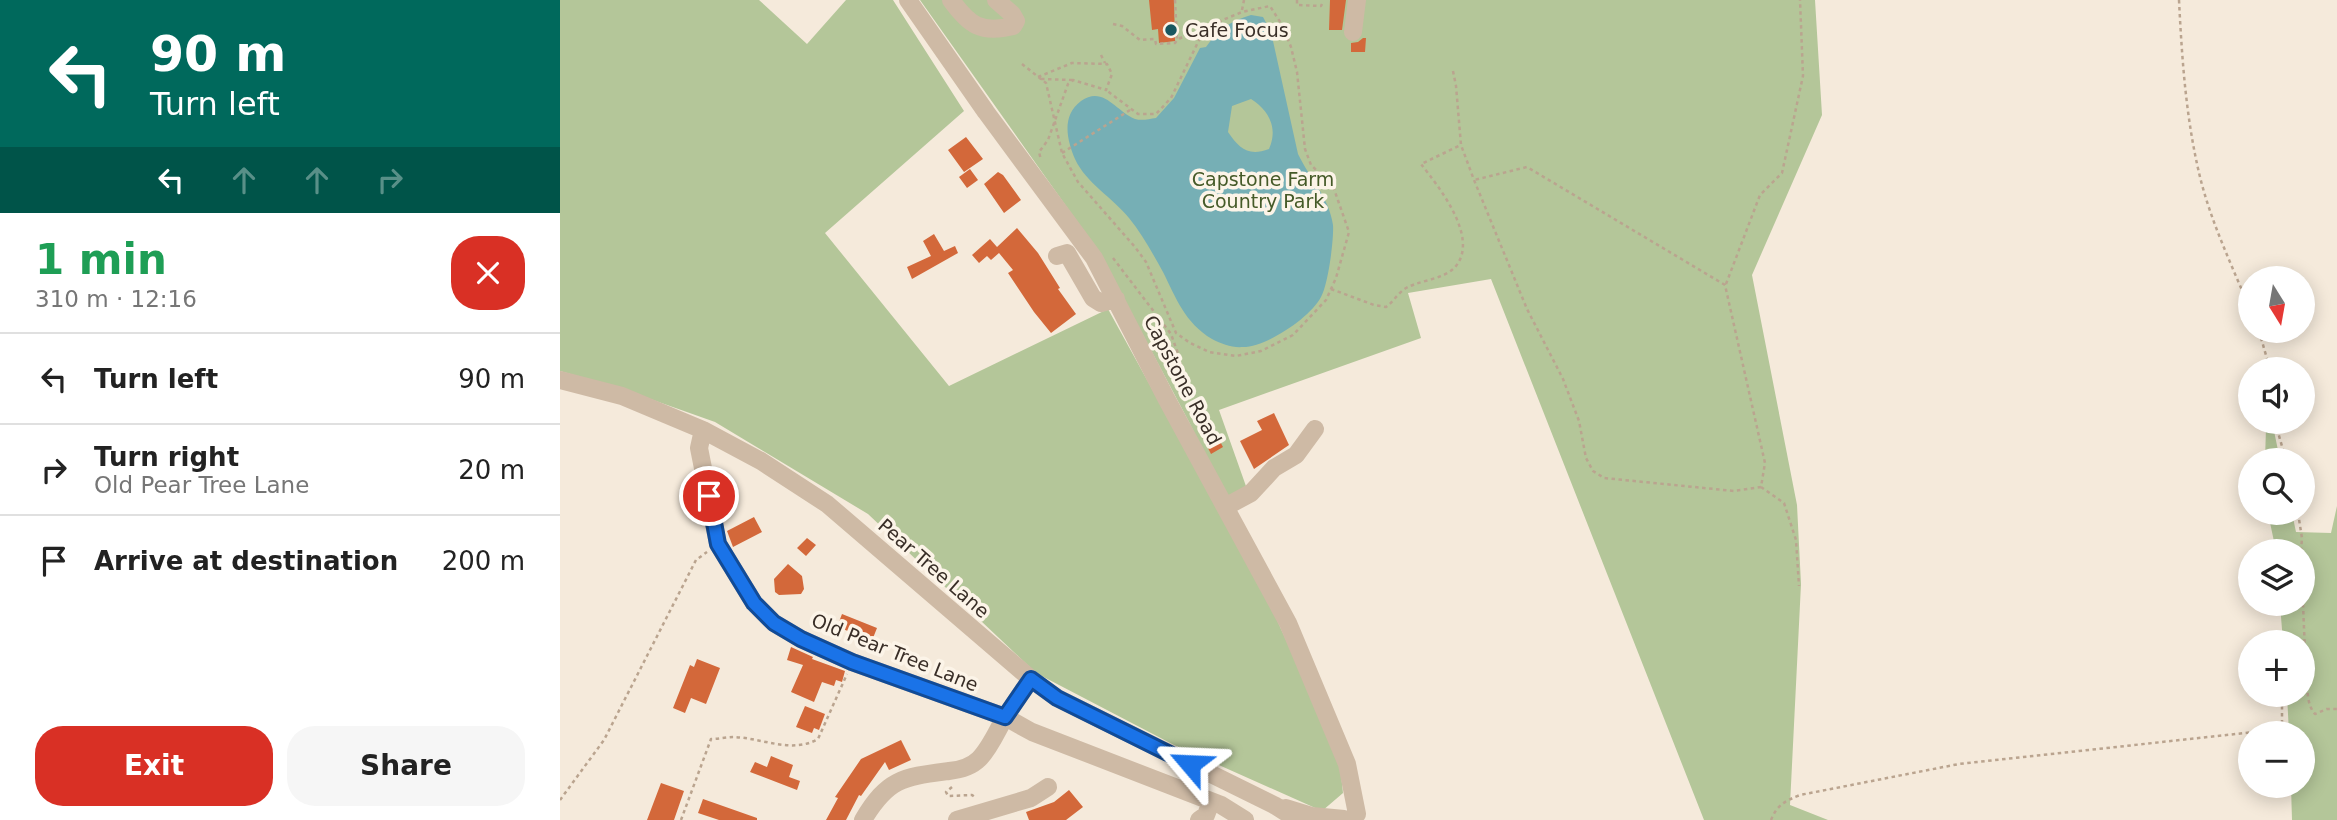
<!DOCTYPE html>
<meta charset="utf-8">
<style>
:root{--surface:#fff;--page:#f6f6f6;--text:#222;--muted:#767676;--line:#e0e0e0;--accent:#d93025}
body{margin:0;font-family:"DejaVu Sans",sans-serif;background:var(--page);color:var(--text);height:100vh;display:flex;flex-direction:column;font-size:26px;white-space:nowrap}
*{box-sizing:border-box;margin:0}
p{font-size:23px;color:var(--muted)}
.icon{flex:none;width:38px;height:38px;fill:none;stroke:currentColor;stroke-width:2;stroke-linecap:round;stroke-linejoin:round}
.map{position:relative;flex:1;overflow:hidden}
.side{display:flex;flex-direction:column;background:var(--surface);width:560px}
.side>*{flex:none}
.banner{background:#00695c;color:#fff;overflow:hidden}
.needle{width:46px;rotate:169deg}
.tools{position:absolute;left:1678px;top:266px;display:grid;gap:14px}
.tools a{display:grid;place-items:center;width:77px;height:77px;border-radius:50%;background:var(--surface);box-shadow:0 4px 18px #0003;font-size:35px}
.pin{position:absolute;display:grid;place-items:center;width:60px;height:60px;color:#fff;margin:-30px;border:4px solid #fff;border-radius:50%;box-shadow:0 2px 7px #0007}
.me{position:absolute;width:77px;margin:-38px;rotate:296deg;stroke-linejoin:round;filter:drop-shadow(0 0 5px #0008)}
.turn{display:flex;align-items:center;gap:24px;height:147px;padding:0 35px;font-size:32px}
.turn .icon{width:91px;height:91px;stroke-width:2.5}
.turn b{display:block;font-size:49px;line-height:60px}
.lanes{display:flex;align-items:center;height:66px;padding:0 35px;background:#0003;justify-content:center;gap:35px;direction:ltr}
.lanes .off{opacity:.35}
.round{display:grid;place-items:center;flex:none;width:74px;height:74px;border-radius:28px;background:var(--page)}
.summary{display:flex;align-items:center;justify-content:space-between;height:119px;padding:0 35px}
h1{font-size:42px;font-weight:800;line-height:52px;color:#1e9e55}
.primary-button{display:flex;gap:14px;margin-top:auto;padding:14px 35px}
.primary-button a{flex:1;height:80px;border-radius:28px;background:var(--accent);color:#fff;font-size:28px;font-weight:800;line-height:80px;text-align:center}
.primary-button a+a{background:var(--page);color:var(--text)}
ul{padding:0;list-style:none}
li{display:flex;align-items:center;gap:21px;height:91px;padding:0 35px;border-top:2px solid var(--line)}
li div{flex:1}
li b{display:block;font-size:26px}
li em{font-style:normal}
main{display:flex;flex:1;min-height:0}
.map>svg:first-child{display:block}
.green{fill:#b4c699}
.water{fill:#76afb5;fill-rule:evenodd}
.building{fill:#d3683a}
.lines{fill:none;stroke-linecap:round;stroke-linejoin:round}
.path{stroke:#baa48f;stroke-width:2.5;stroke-dasharray:3.5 3.5;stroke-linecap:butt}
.minor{stroke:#cebaa5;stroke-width:18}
.route-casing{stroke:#114b97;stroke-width:18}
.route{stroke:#1a73e8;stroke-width:12}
.poi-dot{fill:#185760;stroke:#fcf4e8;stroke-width:2.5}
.labels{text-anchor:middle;stroke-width:7;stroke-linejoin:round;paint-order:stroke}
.poi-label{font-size:19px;fill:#392e27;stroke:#fcf4e8;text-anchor:start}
.park-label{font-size:19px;fill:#455a28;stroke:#fcf4e8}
.street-label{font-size:19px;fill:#392e27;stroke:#fcf4e8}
</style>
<main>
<section class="side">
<div class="banner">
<div class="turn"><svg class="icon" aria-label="left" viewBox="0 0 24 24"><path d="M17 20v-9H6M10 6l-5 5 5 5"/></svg><div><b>90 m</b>Turn left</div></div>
<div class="lanes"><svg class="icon" aria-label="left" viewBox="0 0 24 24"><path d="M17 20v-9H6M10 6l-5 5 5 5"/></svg><svg class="icon off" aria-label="ahead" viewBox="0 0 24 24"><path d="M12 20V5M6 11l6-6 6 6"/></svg><svg class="icon off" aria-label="ahead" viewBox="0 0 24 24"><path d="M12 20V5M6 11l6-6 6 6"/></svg><svg class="icon off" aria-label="right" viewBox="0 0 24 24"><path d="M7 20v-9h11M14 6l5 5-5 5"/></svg></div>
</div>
<div class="summary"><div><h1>1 min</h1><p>310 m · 12:16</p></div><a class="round" style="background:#d93025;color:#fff"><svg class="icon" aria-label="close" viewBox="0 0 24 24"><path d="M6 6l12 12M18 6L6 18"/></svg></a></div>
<ul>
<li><svg class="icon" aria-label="left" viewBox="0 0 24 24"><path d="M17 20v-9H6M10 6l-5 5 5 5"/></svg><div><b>Turn left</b></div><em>90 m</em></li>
<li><svg class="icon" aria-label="right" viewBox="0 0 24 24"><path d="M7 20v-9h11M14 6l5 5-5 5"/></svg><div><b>Turn right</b><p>Old Pear Tree Lane</p></div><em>20 m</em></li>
<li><svg class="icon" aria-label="arrive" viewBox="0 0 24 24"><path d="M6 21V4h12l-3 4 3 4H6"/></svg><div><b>Arrive at destination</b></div><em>200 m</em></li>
</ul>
<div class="primary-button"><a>Exit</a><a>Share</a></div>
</section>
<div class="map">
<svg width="1777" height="820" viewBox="0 0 1777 820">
<rect width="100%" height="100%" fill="#f5eadb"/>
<path class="green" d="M0,0H199L247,44L286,0H333L404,111L265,233L389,386L548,309L705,594L779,755L783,793L762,811L614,745L476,673L308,514L155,422L62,389L0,371Z
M360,0H1255L1262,115L1192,275L1237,505L1241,584L1230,805L1268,820H1144L931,279L848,293L861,338L659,410L687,489L667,501L629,422L540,254Z
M1706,428L1714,431L1720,460H1705Z
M1777,506V820H1732L1731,786H1743V733H1729L1727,695H1743V642H1723L1720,604H1743V551H1716L1708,513H1732L1736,532L1771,533Z"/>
<path class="water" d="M691,15L703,17L711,32L738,154C750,179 769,197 773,225C774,240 768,285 761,297C750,318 706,347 683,347C672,348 662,344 652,339C625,323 616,298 603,272C593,254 582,234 569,218C553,198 526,183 515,159C507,140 501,116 521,101C543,85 556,111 575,119C582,121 589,119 596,118L614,98L640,48L646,47C658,30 670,21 691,15ZM691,99C710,111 718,129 709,149C688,157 679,148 668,132L672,106Z"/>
<path class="building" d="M589,0H614L615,41L599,43L598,29L592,30Z
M770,0H786L782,30H769Z
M803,38H806L805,52H791V43L798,42Z
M406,137L423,159L404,172L388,150Z
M410,169L418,180L407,188L399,177Z
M438,172L443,175L461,200L444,213L424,184Z
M457,228L478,253L500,288L498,289L516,314L491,333L474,312L448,273L453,270L439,253L431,260L427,256L419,263L412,255L430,239L437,247Z
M374,234L384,251L395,246L398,253L352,279L347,267L371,256L363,241Z
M714,413L729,445L694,469L680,441L702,430L697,421Z
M655,432L663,447L651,454L643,438Z
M194,517L202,532L173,547L167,531Z
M247,538L256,545L246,556L237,548Z
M228,564L242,576L244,589L241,594L219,595L215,592L214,579Z
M282,614L317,628L309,648L296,643L299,635L277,627Z
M231,647L253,657L252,659L285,671L282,682L276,680L274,686L262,682L254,702L231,692L243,665L227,660Z
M137,659L160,668L146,704L131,698L125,713L113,708L130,665L134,667Z
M245,706L265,714L259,730L254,728L252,733L236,727Z
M341,740L351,760L329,770L325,762L301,796L299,795L286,820H266L278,798L275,797L301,759Z
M211,756L233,765L229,777L240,781L237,790L190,772L195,762L207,767Z
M101,783L124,791L114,820H87Z
M509,790L523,807L506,820H469L466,812L494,802Z
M143,799L197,818V820H159L138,813Z"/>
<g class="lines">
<path class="path" d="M615,0L617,40
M737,0V5L761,6L762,4
M1619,0C1622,60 1626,119 1640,177C1651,222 1672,266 1690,309
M682,10L684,0
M553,24L562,26L580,40L595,39L596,44L615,43C621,34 632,36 641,36
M541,55L545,63
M462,64L486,83L502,153L518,182L575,247L586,262L616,333L630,343L649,352L676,356L701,351L733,335L766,300L776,278L789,232L773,186L751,165L745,149L737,72L731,47L722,25L710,6L682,12L658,22L641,36L611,98L596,114H578L546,90
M893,71L896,86L901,145L914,180L967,309L1003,379L1019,421L1026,458L1033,471L1044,478L1174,491L1201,487L1205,463L1165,285L967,167L914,180
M478,77L512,63L547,64L552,74L546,90L513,80L508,84L488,140L479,152L481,160
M481,79L513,80
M502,153L570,110
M553,258L611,334L621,362L615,383
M1166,284L1200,195L1222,173L1243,76L1240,0
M771,289L814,305L826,307C833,302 836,296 842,291C854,280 884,281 896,266C919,237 879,187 861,164L901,145
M1699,331L1710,369
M1715,422L1726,460
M1201,487L1224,503L1236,540L1239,586
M1738,513L1742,538L1741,551
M1743,604L1746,675
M1743,675H1746C1748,688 1746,704 1755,714L1767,709H1777
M392,787L386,792L388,796L412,795L416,798
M0,800L44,740L136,560L147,552
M121,820L151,739C159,739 167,737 174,737C202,738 232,754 258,739L287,674
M1211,820C1217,805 1225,801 1240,795L1399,764L1722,729V695"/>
<path class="minor" d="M348,0L426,112L534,258L606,398L728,623L787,764L797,814
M391,0C409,25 421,34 453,26L456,21L452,14L436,0
M793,32L797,0
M497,256L507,253L533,298L541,303L556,299
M0,380L62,396L143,430L201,461L267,504L471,679L497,698L714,805L738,820
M143,430L139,448L158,544L194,603L214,623L241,639L292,662L445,717C437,731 430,748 419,759C411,767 399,770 389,771C343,777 328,778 303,820
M667,506L691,493L714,468L736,455L755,429
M471,679L445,717L472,732L661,805L685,820
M726,808L752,816L784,819
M397,820L471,798L488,787
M639,820L646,815L651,802"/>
</g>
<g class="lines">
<defs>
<path id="route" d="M149,496L158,544L194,603L214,623L241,639L292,662L445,717L471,679L497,698L630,764"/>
</defs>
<use href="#route" class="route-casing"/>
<use href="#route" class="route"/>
</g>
<circle class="poi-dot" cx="611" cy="30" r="7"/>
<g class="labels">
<g class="poi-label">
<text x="625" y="37">Cafe Focus</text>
</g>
<g class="park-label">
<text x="703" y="186">Capstone Farm<tspan x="703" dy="22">Country Park</tspan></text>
</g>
<g class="street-label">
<text transform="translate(623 380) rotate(62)" y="7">Capstone Road</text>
<text transform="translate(374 568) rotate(41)" y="7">Pear Tree Lane</text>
<text transform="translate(335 652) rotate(22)" y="7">Old Pear Tree Lane</text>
</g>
</g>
</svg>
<div class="tools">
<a><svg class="needle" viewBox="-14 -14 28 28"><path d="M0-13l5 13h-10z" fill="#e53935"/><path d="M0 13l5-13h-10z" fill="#767676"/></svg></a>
<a><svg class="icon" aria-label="sound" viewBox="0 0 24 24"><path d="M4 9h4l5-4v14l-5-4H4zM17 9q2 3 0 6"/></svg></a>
<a><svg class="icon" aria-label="search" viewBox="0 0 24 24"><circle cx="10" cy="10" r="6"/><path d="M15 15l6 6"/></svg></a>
<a><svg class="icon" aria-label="layers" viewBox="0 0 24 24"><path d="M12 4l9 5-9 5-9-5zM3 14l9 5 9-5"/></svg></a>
<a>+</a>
<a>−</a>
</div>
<div class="pin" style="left:149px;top:496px;background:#d93025"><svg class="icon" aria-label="arrive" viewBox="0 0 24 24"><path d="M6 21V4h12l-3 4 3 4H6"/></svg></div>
<svg class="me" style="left:630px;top:764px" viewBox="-20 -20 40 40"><path d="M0-17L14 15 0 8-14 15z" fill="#1a73e8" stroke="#fff" stroke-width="4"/></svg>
</div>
</main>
